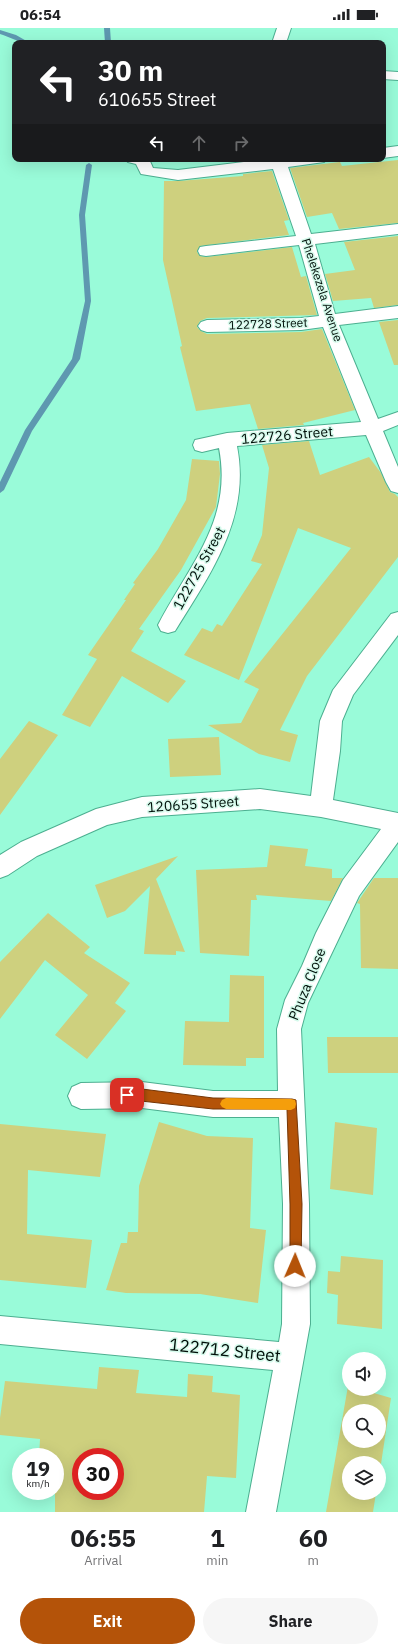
<!DOCTYPE html>
<style>
:root{--surface:#fff;--page:#f6f6f6;--text:#202124;--muted:#757577;--accent:#b45309}
body{margin:0;font-family:"IBM Plex Sans",sans-serif;background:var(--page);color:var(--text);height:100vh;display:flex;flex-direction:column;font-size:15px;white-space:nowrap}
*{box-sizing:border-box;margin:0}
p{font-size:13px;color:var(--muted)}
.icon{flex:none;width:22px;height:22px;fill:none;stroke:currentColor;stroke-width:2;stroke-linecap:round;stroke-linejoin:round}
.map{position:relative;height:1484px;overflow:hidden}
.sheet{display:flex;flex-direction:column;background:var(--surface);flex:1}
.sheet>*{flex:none}
.top-card{position:absolute;left:12px;top:12px;width:374px;height:122px;border-radius:8px;box-shadow:0 4px 16px #0002;background:#202124;color:#fff;overflow:hidden}
.buttons{position:absolute;left:342px;top:1324px;display:grid;gap:8px}
.buttons a{display:grid;place-items:center;width:44px;height:44px;border-radius:50%;background:var(--surface);box-shadow:0 4px 16px #0002;font-size:20px}
.speed{position:absolute;left:12px;top:1420px;display:flex;gap:8px;font-size:20px;font-weight:700;text-align:center}
.speed>*{display:grid;place-content:center;width:52px;height:52px;border-radius:50%;background:var(--surface);box-shadow:0 4px 16px #0002;line-height:1}
.speed small{font-size:10px;font-weight:400}
.speed .limit{border:6px solid #d22;background:#fff;color:#111}
.pin{position:absolute;display:grid;place-items:center;width:34px;height:34px;color:#fff;margin:-17px;border-radius:8px;box-shadow:0 2px 6px #0006}
.me{position:absolute;width:44px;margin:-22px;rotate:1deg;stroke-linejoin:round;filter:drop-shadow(0 0 3px #0008)}
.turn{display:flex;align-items:center;gap:14px;height:84px;padding:0 20px;font-size:18px}
.turn .icon{width:52px;height:52px;stroke-width:2.5}
.turn b{display:block;font-size:28px;line-height:34px}
.lanes{display:flex;align-items:center;height:38px;padding:0 20px;background:#0003;justify-content:center;gap:20px;direction:ltr}
.lanes .off{opacity:.35}
.eta{display:flex;justify-content:space-evenly;align-items:center;height:68px;text-align:center}
.eta b{font-size:24px;font-weight:700;line-height:28px}
.primary-button{display:flex;gap:8px;margin-top:auto;padding:8px 20px}
.primary-button a{flex:1;height:46px;border-radius:24px;background:var(--accent);color:#fff;font-size:16px;font-weight:700;line-height:46px;text-align:center}
.primary-button a+a{background:var(--page);color:var(--text)}
.status{display:flex;justify-content:space-between;align-items:center;height:28px;padding:0 20px;background:var(--surface);direction:ltr}
.status svg{height:11px;fill:currentColor}
.map>svg:first-child{display:block}
.lines{fill:none;stroke-linecap:round;stroke-linejoin:round}
.stream{fill:#5e98b0;fill-rule:evenodd}
.building{fill:#ced07e;fill-rule:evenodd}
.street-casing{stroke:#4caf90;stroke-width:2}
.street{fill:#fff;fill-rule:evenodd}
.route{fill:#b45309;stroke:#753606}
.slow{fill:#f59e0b}
.labels{text-anchor:middle;stroke-width:3;stroke-linejoin:round;paint-order:stroke}
.far-street-label{font-size:12px;fill:#000f09;stroke:#d6faec}
.street-label{font-size:14px;fill:#000f09;stroke:#d6faec}
.near-street-label{font-size:17px;fill:#000f09;stroke:#d6faec}
</style>
<div class="status"><b>06:54</b><svg viewBox="0 0 49 12"><path d="M0 12V9h3v3zM5 12V6h3v6zM10 12V3h3v9zM15 12V0h3v12zM26 1h20v11H26zM47 4h2v5h-2z"/></svg></div>
<div class="map">
<svg width="398" height="1484" viewBox="0 0 398 1484">
<rect width="100%" height="100%" fill="#99fbd9"/>
<g class="lines">
<path class="stream" d="M104,0H110L111,15H105Z
M0,2L16,7L30,15C20,15 10,9 0,6Z
M89,135L92,137L85,187L91,273L80,331L32,403L4,462L0,465V454L25,402L72,331L85,273L79,187L86,137Z"/>
</g>
<path class="building" d="M398,132V195L339,201L332,185L307,189L290,140L340,134L342,138Z
M272,143L289,192L284,193L289,207L200,218L197,224L200,228L206,229L292,219L301,249L306,248L317,287L207,290L200,293L197,299L201,303L207,306L301,304L322,301L355,382L303,395L304,397L258,401L250,376L196,383L180,319L182,318L163,232L164,153H178L243,148V146Z
M398,208V277L374,280L371,270L333,273L325,246L355,242L344,214Z
M398,292V337H394L379,294Z
M309,413L320,447L369,429L381,445L390,464L395,466L398,469V529L307,648L280,702L298,707L290,734L259,726L208,697L241,695L259,661L244,654L351,520L298,500L239,652L184,627L202,600L212,604L217,596L222,598L262,536L251,533L262,507L269,440L262,417Z
M192,431L219,433L220,446L216,479L181,542L139,601L144,603L131,623L186,653L168,675L122,648L90,699L62,687L97,631L88,627L126,572H124L135,556L133,555L158,521L186,472Z
M29,693L58,707L0,787V731Z
M219,709L221,747L170,749L168,711Z
M270,817L308,821L305,838L332,841V850H343L331,873L256,867L257,872H251L249,928L200,925L196,842L267,839Z
M178,828L156,851L185,924L176,923V927L144,926L150,858L125,883L107,890L95,857Z
M374,850H398V941L361,940L360,876L357,875Z
M48,885L90,919L84,925L130,955L115,975L126,983L87,1031L55,1007L88,967L45,932L0,991V934Z
M230,947L264,948V1030H246V1038L183,1037L185,993L229,994Z
M327,1009H398V1045H328Z
M159,1094L207,1108L253,1110L250,1200L266,1202L258,1275L200,1266L126,1265L106,1262L121,1215H127L128,1204H138L139,1158Z
M335,1094L377,1100L373,1167L330,1161Z
M0,1096L106,1106L100,1149L28,1142L27,1206L92,1212L86,1260L0,1252Z
M341,1228L383,1232L382,1301L337,1296L338,1267L327,1265L328,1243L340,1244Z
M99,1339L139,1342L136,1365L187,1369L188,1346L213,1348L212,1364L240,1367L236,1450L207,1448L204,1484H55V1429H39L40,1411L0,1407V1390L5,1353L97,1361ZM81,1429H115V1463H81Z
M348,1358L349,1361H360L391,1370L379,1449V1435H349V1465H376L373,1484H326ZM349,1383H379V1413H349Z"/>
<g class="lines">
<defs>
<path id="street" d="M277,0H291L286,15H272Z
M383,43L398,44V52L383,51Z
M398,118V128L383,130V120Z
M125,131H149L153,140L178,142L269,131H327L324,134L288,139L311,206L398,196V206L315,216L335,286L398,278V290L339,297L378,391L398,384V397L383,403L398,439V465L391,463L386,454L366,407L237,418C251,489 211,545 175,603L168,605L161,603L158,597C189,537 233,493 219,420L202,424L195,422L193,417L195,412L227,405L361,394L323,299L301,302L207,304L201,302L198,298L201,294L207,292L301,290L319,288L299,217L206,228L200,227L198,223L200,219L206,218L296,208L273,141L178,152L141,146L136,136L128,134Z
M398,584V607L353,667L342,693L340,723L333,772L398,785V814L359,868L308,975L301,1001L309,1176L310,1296L276,1484H246L273,1342L0,1316V1288L279,1314L282,1296L283,1176L279,1089H213L142,1080L81,1081L72,1077L68,1068L72,1059L81,1055L142,1054L213,1063H278L277,1001L285,972L302,938L316,905L343,852L381,801L321,789L260,781L142,789L107,797L37,828L8,847L0,850V827L21,814L96,781L142,769L260,761L311,768L320,693L333,662L391,586Z"/>
</defs>
<use href="#street" class="street-casing"/>
<use href="#street" class="street"/>
</g>
<path class="route" d="M142,1061L213,1070L292,1071L296,1072L302,1176L301,1238L299,1242L295,1244L291,1242L290,1238V1176L287,1081H213L123,1071L122,1067L123,1063Z"/>
<path class="slow" d="M226,1070L291,1071L295,1072L296,1076L295,1080L291,1082L226,1081L222,1079L220,1076L222,1072Z"/>
<g class="labels">
<g class="far-street-label">
<text transform="translate(322 262) rotate(72)" y="4">Phelekezela Avenue</text>
<text transform="translate(268 296) rotate(-2)" y="4">122728 Street</text>
</g>
<g class="street-label">
<text transform="translate(287 407) rotate(-5)" y="5">122726 Street</text>
<text transform="translate(199 540) rotate(-61)" y="5">122725 Street</text>
<text transform="translate(193 776) rotate(-4)" y="5">120655 Street</text>
<text transform="translate(307 956) rotate(-68)" y="5">Phuza Close</text>
</g>
<g class="near-street-label">
<text transform="translate(225 1322) rotate(6)" y="6">122712 Street</text>
</g>
</g>
</svg>
<div class="buttons">
<a><svg class="icon" aria-label="sound" viewBox="0 0 24 24"><path d="M4 9h4l5-4v14l-5-4H4zM17 9q2 3 0 6"/></svg></a>
<a><svg class="icon" aria-label="search" viewBox="0 0 24 24"><circle cx="10" cy="10" r="6"/><path d="M15 15l6 6"/></svg></a>
<a><svg class="icon" aria-label="layers" viewBox="0 0 24 24"><path d="M12 4l9 5-9 5-9-5zM3 14l9 5 9-5"/></svg></a>
</div>
<div class="speed"><div>19<small>km/h</small></div><div class="limit">30</div></div>
<div class="pin" style="left:127px;top:1067px;background:#d93025"><svg class="icon" aria-label="arrive" viewBox="0 0 24 24"><path d="M6 21V4h12l-3 4 3 4H6"/></svg></div>
<svg class="me" style="left:295px;top:1238px" viewBox="-20 -20 40 40"><circle r="19" fill="#fff"/><path d="M0-13L10 11 0 6-10 11z" fill="#b45309"/></svg>
<div class="top-card">
<div class="turn"><svg class="icon" aria-label="left" viewBox="0 0 24 24"><path d="M17 20v-9H6M10 6l-5 5 5 5"/></svg><div><b>30 m</b>610655 Street</div></div>
<div class="lanes"><svg class="icon" aria-label="left" viewBox="0 0 24 24"><path d="M17 20v-9H6M10 6l-5 5 5 5"/></svg><svg class="icon off" aria-label="ahead" viewBox="0 0 24 24"><path d="M12 20V5M6 11l6-6 6 6"/></svg><svg class="icon off" aria-label="right" viewBox="0 0 24 24"><path d="M7 20v-9h11M14 6l5 5-5 5"/></svg></div>
</div>
</div>
<section class="sheet">
<div class="eta">
<div><b>06:55</b><p>Arrival</p></div>
<div><b>1</b><p>min</p></div>
<div><b>60</b><p>m</p></div>
</div>
<div class="primary-button"><a>Exit</a><a>Share</a></div>
</section>
